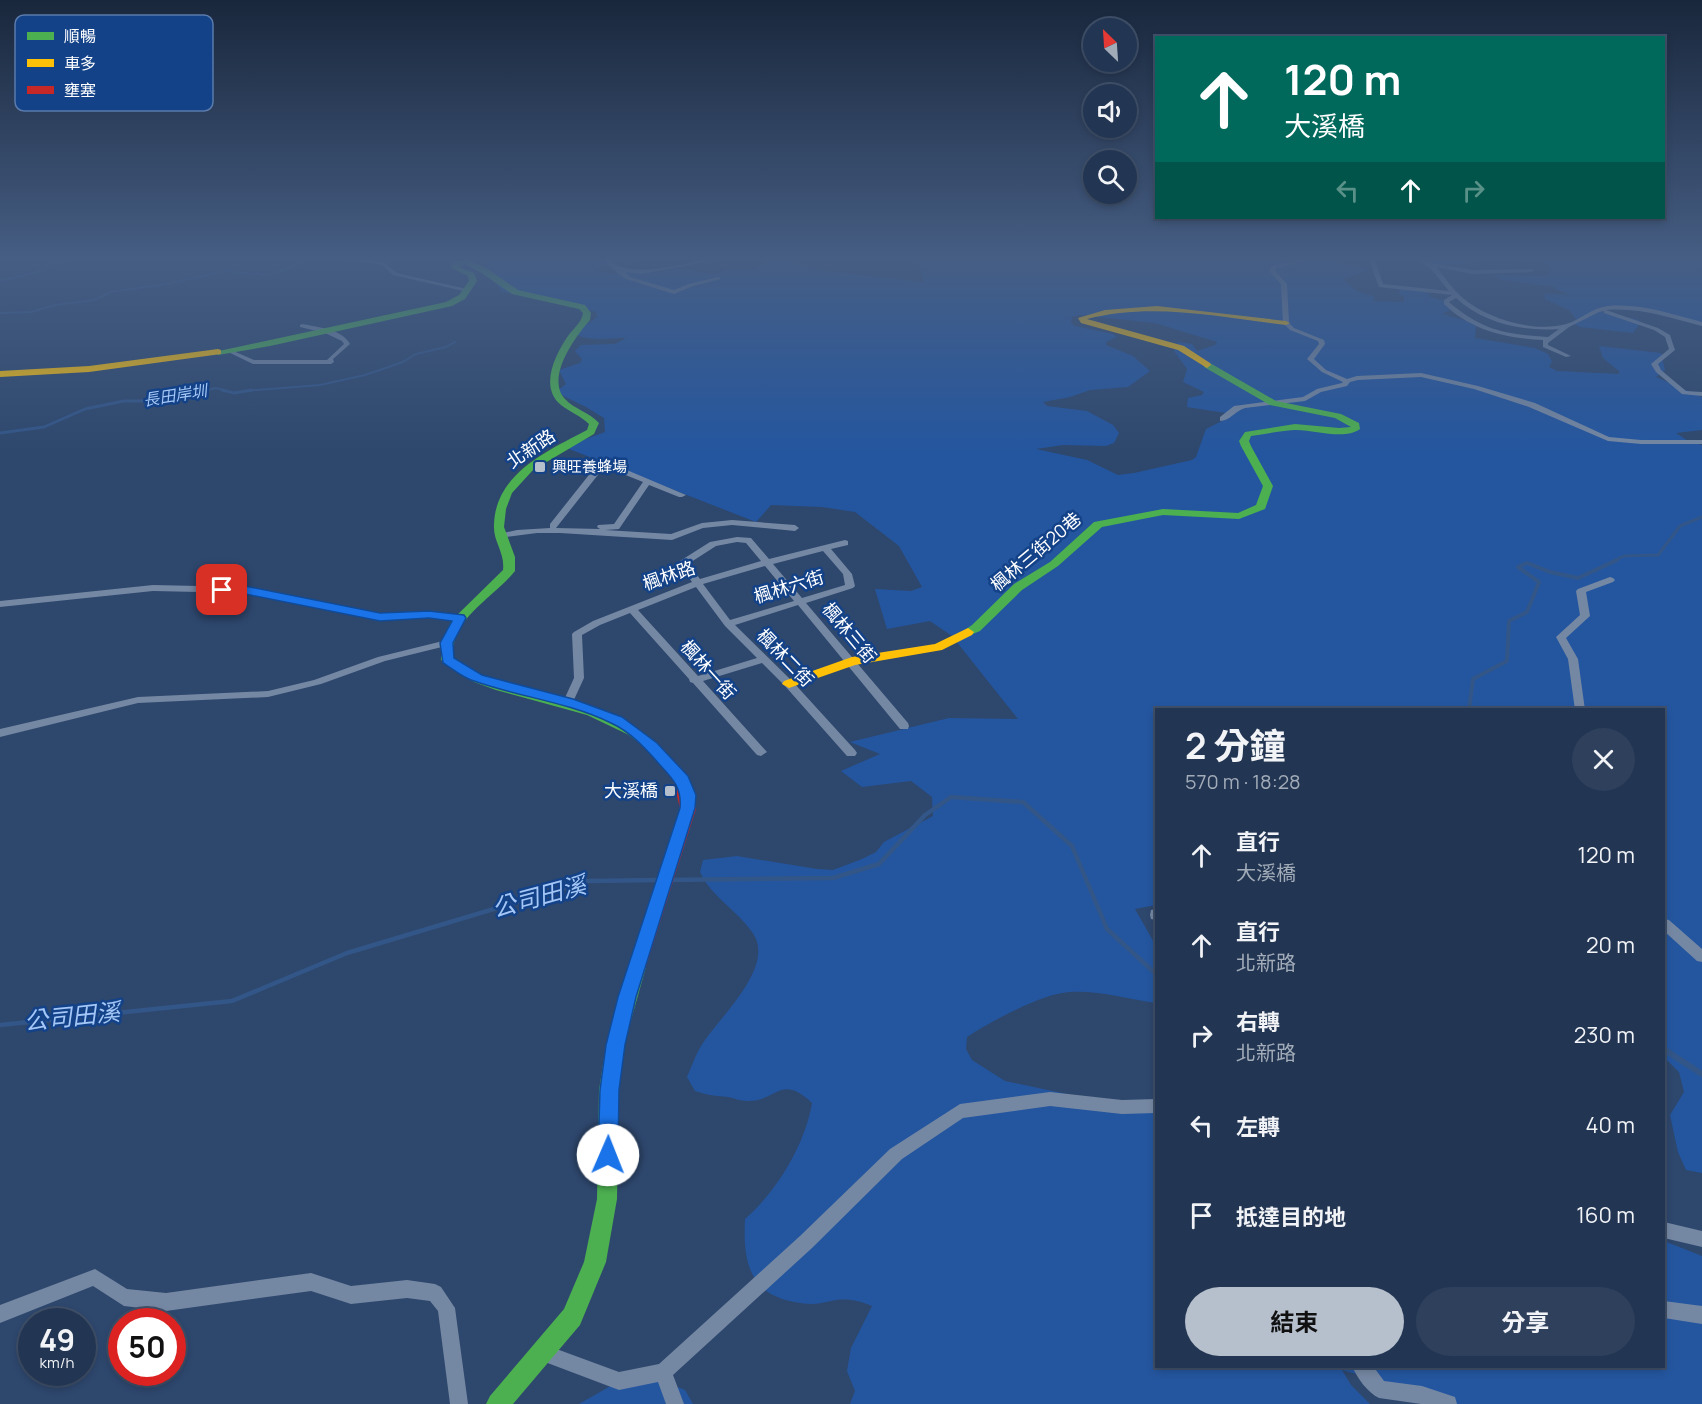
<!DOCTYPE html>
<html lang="zh-TW">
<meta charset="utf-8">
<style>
:root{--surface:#223552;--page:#2e405c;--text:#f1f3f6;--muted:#a2abb8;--line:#3f5069;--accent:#b6bfcc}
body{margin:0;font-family:Manrope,"Noto Sans TC",sans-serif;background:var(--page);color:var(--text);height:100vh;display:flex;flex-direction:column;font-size:22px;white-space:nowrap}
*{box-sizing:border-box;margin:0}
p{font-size:20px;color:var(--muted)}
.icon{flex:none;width:33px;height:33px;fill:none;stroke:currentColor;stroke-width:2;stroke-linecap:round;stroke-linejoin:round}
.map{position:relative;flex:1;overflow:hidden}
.panel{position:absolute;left:1155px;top:708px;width:510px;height:660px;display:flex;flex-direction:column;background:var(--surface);border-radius:0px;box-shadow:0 3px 9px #0003,0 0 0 2px var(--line)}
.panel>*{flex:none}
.hud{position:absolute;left:1155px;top:36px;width:510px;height:183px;border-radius:0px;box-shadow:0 3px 9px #0003,0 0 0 2px var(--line);background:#00695c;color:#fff;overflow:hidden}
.needle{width:39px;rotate:335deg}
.tools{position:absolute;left:1083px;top:18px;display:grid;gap:12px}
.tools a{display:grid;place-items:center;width:54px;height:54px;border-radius:50%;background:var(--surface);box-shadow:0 3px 9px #0003,0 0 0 2px var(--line);font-size:30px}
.speed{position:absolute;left:18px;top:1308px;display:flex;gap:12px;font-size:30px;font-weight:700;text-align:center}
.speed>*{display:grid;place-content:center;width:78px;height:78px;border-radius:50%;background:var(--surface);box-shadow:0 3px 9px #0003,0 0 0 2px var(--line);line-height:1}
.speed small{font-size:15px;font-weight:400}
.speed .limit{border:9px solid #d22;background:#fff;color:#111}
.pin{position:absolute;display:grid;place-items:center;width:51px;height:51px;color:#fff;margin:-26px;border-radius:12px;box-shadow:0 3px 9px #0006}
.me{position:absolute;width:66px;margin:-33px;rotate:1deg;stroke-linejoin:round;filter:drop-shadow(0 0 4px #0008)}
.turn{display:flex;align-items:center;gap:21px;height:126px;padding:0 30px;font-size:27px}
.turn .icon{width:78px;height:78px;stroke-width:2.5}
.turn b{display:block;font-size:42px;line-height:51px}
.lanes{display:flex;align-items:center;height:57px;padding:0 30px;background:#0003;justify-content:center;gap:30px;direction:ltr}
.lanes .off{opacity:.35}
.round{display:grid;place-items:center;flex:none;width:63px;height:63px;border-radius:32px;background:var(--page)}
.head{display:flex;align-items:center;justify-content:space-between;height:102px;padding:0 30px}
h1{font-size:36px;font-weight:700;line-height:45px}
.primary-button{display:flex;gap:12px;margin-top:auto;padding:12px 30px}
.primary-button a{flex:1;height:69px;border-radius:36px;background:var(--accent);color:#111;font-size:24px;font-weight:700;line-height:69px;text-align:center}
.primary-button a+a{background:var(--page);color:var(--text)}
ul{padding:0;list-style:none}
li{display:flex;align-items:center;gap:18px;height:90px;padding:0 30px}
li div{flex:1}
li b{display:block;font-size:22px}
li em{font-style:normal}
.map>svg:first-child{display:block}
.green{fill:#24569f;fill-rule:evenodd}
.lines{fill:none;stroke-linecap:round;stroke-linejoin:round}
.stream-far4{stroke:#335688;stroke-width:2}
.stream-far3{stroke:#335688;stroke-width:3}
.stream-far2{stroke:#335688;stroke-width:4}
.stream-far1{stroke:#335688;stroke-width:4.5}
.stream{stroke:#335688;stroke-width:6}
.street{fill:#7588a3;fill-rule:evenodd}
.fast{fill:#4caf50;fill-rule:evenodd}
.slow{fill:#ffc107;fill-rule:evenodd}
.jam{fill:#c62828;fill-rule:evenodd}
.route{fill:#1a73e8;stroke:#114b97;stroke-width:1.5}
.poi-dot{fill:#b6bfcc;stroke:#134288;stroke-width:2}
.labels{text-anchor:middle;stroke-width:5;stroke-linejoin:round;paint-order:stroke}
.far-poi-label{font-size:15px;fill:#fff;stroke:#134288;text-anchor:start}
.far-water-label{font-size:16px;font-style:italic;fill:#a4c7f7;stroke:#134288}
.street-label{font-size:18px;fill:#fff;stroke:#134288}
.poi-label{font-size:18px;fill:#fff;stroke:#134288;text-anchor:end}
.near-water-label{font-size:24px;font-style:italic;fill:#a4c7f7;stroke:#134288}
.key{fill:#134288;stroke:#5a7bac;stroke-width:1.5}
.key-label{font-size:16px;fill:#fff}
</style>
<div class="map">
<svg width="1702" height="1404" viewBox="0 0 1702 1404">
<rect width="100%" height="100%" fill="#2e476d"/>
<path class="green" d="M486,257H663L644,258L627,263L606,262L598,270L599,272L611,274L636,271L656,273L675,268L714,274L731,269H754L765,264L760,260L765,257H800L794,264L816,270L924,282L918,261L898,257H1248L1260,259L1368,257L1336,261L1343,265L1366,268L1369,270L1343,279L1357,291L1375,297L1373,301L1404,302V297L1399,294L1400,289L1428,292L1430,297L1444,301L1450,307V310L1442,314L1467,321L1476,326L1475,338L1535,348L1548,354L1552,361L1549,367L1557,371L1618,374L1620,372L1603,358L1599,346L1661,353L1665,370L1656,377L1702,397V430L1676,433L1688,441L1702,445V1173L1686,1170L1678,1152L1670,1115L1684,1092L1679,1072L1664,1057V710H1156V905L1135,909L1156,946V1003C1128,999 1098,990 1069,992C1041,994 990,1022 967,1037L966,1049L972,1060L1005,1081L1156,1113V1366H1664V1241L1702,1256V1404H1425L1378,1380L1342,1370L1351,1385L1370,1404H850L855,1391L847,1371L851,1348L872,1306C857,1300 847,1298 831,1301C825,1302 818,1304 812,1304C755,1301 742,1272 745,1219C777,1191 805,1145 812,1103C780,1073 777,1102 747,1101C740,1101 734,1098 728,1097C716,1096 707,1095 695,1091L687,1077C692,1066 696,1053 703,1043C719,1018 774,968 754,935C739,911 712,898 700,872L703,860L737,856L817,869L833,870L862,859L876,852L884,842L933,816L932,797L911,781L862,787L841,771L880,754L850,742L949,718L1018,719L952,636L930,621L887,629L875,589L911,591L922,587L899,546L855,512L822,507L771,505L756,522L564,447L605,432L604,418L586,407L559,394L557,391L566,384L559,370L580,363L582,359L575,351L581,345L615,344L626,338C609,337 589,343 574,333L597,317L596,312L534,295L502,292L485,268ZM1079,315L1155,323L1217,342L1215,345L1197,351L1192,344L1170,341L1178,343L1174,351L1187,369L1183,382L1204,392L1202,395L1188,398L1187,407L1226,413V419L1206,429L1196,457L1192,460L1134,473L1118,475L1087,460L1036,449L1063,445L1106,446L1114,443L1119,433L1113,425L1087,411L1047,406L1043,402L1070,397L1090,390L1128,387L1150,371L1133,356L1106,345V342L1117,337L1113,334L1075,326L1071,323L1072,317Z
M1419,257H1475L1477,262C1454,264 1439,270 1419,257Z
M1494,257H1702V323C1663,312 1640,303 1599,311L1639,320L1640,323L1633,333L1580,327L1574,324L1576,319L1569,310L1545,299V294L1569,295L1554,288L1556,287L1502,280L1493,275L1545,276L1551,273L1550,268L1544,263Z
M663,1381L685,1390L693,1404H579L614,1384Z"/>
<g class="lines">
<path class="stream-far4" d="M0,281L38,272L44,267L78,257
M0,313L31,312L55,305L95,300L110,292L167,284L225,271L268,275L298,265L296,259L299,257
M202,391L216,388L227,391
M244,391L320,385L365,375L403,362L416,354L446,347L455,342"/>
<path class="stream-far3" d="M222,390L234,393L252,390
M0,433L44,427L85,409L124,401H156L209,390
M1613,561L1624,556L1658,555L1680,526L1702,517"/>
<path class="stream-far2" d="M1469,710L1473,679L1507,661L1509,621L1527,612L1539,582L1518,567L1527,563L1550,572L1578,578L1617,560"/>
<path class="stream-far1" d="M669,880L833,878L879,864L925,815L951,797L1023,802L1072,846L1107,929L1156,974
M0,1025L232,1001L347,953L587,881L659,880
M1664,1049L1671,1053"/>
<path class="stream" d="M1668,1052L1702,1074"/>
<path class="street" d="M337,257H350L384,262L397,273L471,290L468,292L393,275L382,265Z
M449,257H455L461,264L456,265Z
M604,257H610L611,262C636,279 689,262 719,257H731L642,274L625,272L630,277L674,290L689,284L718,277L721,279L693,286L674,294L626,279L606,264Z
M1303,257H1309L1310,260L1276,268L1275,271L1287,284L1289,323L1294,328L1324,340L1325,344L1314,359L1326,370L1347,379L1357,376L1421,373L1478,386L1535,403L1609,437L1641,440H1702V444H1641L1608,441L1529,407L1474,389L1421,377L1358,380L1350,382L1347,386L1321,392L1305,401L1245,408C1236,410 1230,421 1220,421V417L1234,406L1303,397L1317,389L1342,383L1343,382L1322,372L1307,359L1319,344L1318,341L1290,330L1283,323L1281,284L1269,271L1272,266L1304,259Z
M1368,257H1374L1383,284L1449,291L1431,269L1413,257H1420L1431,263L1473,270L1533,269L1534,270L1531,272L1473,274L1436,267C1445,277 1452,289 1463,298C1487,319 1535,333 1566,324C1581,320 1591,308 1608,306C1639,303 1672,314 1702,322V326C1671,318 1639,307 1606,310L1658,328L1670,335L1675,350L1658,364L1661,370L1686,391L1702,392V396L1682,394L1656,372L1651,364L1669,349L1665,337L1654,330L1604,313V311L1599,312L1569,327L1548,343V345L1571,356L1566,357L1543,347V340C1506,338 1472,331 1444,304V300L1452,295L1379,287ZM1456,298C1483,323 1523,332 1559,329L1548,337C1505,334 1484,331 1450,303L1449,302Z
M302,324C317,327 342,329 350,344L333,359L334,362L331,364H253L226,351L231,350L254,360H327L344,344L342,341L325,333L300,327V325Z
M596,466L622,468L686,495L682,497H679L649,485L619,529L605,530L671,534L702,523L732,520L795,525L799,528L795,531L732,525L703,528L672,540L560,533H537L498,538V534L517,530L550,528V524ZM601,471L618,472L643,482L614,524L598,525L597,527L600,529L556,528Z
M737,537L751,538L769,559L845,540L848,541V545L831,549L852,574L855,586L853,588L806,603L908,723L909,726L908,729H900L798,605L735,625L793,682L855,750L857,753L855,756H847L785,686L762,663L703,681L767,752L761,756L757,755L693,683L690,682L689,679L630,613L600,625L582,635L584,678L572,704H564L563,702L574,678L572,634L574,632L593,621L692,582L679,563L680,561L710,542ZM737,542L746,543L761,561L700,579L688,564L716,546ZM823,551L843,574L845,585L802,598L773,564ZM765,566L794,601L730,620L703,584ZM696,587L725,626L757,658L698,676L638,610Z
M1610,577L1613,578L1615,580L1613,582L1586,592L1590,616L1566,638L1578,659L1585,710H1575L1568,659L1556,637L1580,615L1576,591L1578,589Z
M153,585L245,587L380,614L429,612L460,615L465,618L460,621L429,618L380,620L245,593L153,591L0,607V601Z
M447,640L452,643L450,645L385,661L321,684L268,697L138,703L0,737V729L138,697L268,691L314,680L378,657Z
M1156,909V920L1151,919L1150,915L1151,910Z
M1664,919L1669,920L1702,949V962L1697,961L1664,931Z
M1050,1092L1122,1100L1156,1099V1113L1122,1114L1050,1106L963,1118L902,1159L812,1248L673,1375L684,1404H666L658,1382L619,1390L537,1359L534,1353L537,1347L543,1344L619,1372L659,1364L800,1236L890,1149L960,1104Z
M1664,1222L1702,1231V1247L1664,1238Z
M95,1269L127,1289L166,1293L311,1273L351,1286L407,1280L435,1284L441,1287L455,1308L468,1404H450L438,1311L430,1301L407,1298L351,1304L311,1291L166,1311L124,1306L93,1286L0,1323V1305Z
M1664,1301L1702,1306V1324L1664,1318Z
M1352,1366H1373L1384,1381L1422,1386L1455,1397L1457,1404H1421L1379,1398C1368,1393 1357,1378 1352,1366Z"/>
<path class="fast" d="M465,257H471L470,261L486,268L518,290L585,305L591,313L590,320C576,336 545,377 565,399C574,409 589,412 599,423L594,434L533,470L512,493L506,509L504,527L515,557V571C493,599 450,618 453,658C463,664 472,670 481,675C525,696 576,696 619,718C634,725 646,734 658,744L660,747L658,750H648L629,735L587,715L496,690L474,682L441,660V641L452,620L503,570C505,552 493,542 494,525C495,474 547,451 587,430L589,424C581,416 570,412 561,405C539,387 555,355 568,336C573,329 582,322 583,313L579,309L512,294L480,272L465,264L459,267L474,273L477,281L465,299L452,306L270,346L218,355L214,352L446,302L459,295L469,281L468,276L451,268L452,263L463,261Z
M1204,363H1210L1276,401L1341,414L1359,423L1360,429C1343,441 1314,429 1294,430C1280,431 1265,434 1251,436L1249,441L1251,446L1273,486L1265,509L1239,519L1163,515L1102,527L1058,566L1022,590L980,631L968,636L964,635L962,632L972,625L1014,584L1050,562L1094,522L1163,509L1238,513L1256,505L1263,486L1241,446L1239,441L1245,432L1295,424L1339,428L1351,427L1335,418L1270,405L1204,367Z
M637,960L643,962L646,967L624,1045L619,1090L617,1199L606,1262L580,1325L513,1404H486L490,1396L564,1309L584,1262L597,1199L599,1090L606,1045L628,967L631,962Z"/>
<path class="slow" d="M1157,306L1286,321L1290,323L1286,325C1220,317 1152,302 1087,319L1184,346L1210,363L1211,365L1207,368L1178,350L1081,323L1078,318L1105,310Z
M218,349L221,350V354L89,372L0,377V371L89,366Z
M968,628L974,632L972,635L942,650L855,665L789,688L782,684L784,681L852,657L935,644Z"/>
<path class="jam" d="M653,742L658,744C677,763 692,782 696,809L646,967L643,972L637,974L631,972L628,967L680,809L674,782L646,747Z"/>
</g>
<linearGradient id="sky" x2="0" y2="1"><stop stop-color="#19273c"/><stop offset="0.57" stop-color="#465e84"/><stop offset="1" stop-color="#465e84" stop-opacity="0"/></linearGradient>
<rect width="1702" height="453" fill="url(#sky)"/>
<path class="route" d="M222,586H245L380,613L429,611L464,615L466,618L453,643L454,658L482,675L573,699L622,717L657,743L688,776L696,795L695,808L636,997L625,1045L619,1090L618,1155L615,1162L608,1165L601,1162L598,1155L600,1090L606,1045L618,997L680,808C682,788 673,779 660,765C646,749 631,732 611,723C568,702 519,697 474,681C463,678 453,669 443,663L440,643L452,621L429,618L380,621L245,594L217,592L216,590Z"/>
<g class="poi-dot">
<rect x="534" y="461" width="12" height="12" rx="3"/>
<rect x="664" y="785" width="12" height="12" rx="3"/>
</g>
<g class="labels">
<g class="far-poi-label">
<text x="552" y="472">興旺養蜂場</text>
</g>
<g class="far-water-label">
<text transform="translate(175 395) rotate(-9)" y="6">長田岸圳</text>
</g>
<g class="street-label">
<text transform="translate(531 449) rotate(-34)" y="6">北新路</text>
<text transform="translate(1036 552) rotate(-40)" y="6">楓林三街20巷</text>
<text transform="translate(669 576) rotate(-19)" y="6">楓林路</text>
<text transform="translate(789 587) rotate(-17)" y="6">楓林六街</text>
<text transform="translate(849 633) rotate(50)" y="6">楓林三街</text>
<text transform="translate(785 658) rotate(46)" y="6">楓林二街</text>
<text transform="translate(708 670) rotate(48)" y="6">楓林一街</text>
</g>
<g class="poi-label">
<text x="658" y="797">大溪橋</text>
</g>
<g class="near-water-label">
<text transform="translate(539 897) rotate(-15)" y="8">公司田溪</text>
<text transform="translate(72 1017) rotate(-6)" y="8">公司田溪</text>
</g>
</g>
<rect x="15" y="15" width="198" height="96" rx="9" class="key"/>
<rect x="27" y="32" width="27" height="8" fill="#4caf50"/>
<rect x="27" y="59" width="27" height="8" fill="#ffc107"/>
<rect x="27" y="86" width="27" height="8" fill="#c62828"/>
<g class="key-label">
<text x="64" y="42">順暢</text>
<text x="64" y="69">車多</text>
<text x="64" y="96">壅塞</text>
</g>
</svg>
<div class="tools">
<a><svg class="needle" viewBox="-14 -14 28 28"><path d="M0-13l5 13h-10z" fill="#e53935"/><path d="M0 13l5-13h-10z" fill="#a2abb8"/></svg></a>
<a><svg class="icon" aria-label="sound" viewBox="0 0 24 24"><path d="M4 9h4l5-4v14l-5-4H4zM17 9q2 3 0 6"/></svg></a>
<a><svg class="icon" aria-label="search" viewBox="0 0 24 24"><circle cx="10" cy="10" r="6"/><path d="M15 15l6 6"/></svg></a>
</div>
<div class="speed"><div>49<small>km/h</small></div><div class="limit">50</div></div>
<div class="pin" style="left:222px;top:590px;background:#d93025"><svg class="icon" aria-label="arrive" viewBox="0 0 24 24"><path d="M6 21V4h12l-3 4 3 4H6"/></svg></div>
<svg class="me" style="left:608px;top:1155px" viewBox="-20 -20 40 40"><circle r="19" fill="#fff"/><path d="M0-13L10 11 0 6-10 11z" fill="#1a73e8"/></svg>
<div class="hud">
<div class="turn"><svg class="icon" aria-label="ahead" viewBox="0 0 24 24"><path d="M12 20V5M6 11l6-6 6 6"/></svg><div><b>120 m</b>大溪橋</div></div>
<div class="lanes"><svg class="icon off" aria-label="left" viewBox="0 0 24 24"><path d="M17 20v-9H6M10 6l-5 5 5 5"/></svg><svg class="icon" aria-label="ahead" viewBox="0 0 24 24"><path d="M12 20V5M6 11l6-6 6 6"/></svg><svg class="icon off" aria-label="right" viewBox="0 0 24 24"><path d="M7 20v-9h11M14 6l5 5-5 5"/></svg></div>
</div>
<section class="panel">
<div class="head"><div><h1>2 分鐘</h1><p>570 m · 18:28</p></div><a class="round"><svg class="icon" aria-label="close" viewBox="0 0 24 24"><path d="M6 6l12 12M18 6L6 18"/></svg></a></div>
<ul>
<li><svg class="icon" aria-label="ahead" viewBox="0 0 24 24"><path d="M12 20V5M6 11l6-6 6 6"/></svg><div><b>直行</b><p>大溪橋</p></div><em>120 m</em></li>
<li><svg class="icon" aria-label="ahead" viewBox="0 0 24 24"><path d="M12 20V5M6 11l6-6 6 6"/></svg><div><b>直行</b><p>北新路</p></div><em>20 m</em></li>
<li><svg class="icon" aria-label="right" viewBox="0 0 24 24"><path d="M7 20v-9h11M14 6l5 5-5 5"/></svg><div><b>右轉</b><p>北新路</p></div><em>230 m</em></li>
<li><svg class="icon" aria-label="left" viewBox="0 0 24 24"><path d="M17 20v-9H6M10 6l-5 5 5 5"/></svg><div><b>左轉</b></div><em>40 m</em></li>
<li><svg class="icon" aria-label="arrive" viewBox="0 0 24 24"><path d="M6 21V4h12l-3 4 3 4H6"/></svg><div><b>抵達目的地</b></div><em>160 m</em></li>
</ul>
<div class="primary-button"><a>結束</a><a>分享</a></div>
</section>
</div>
